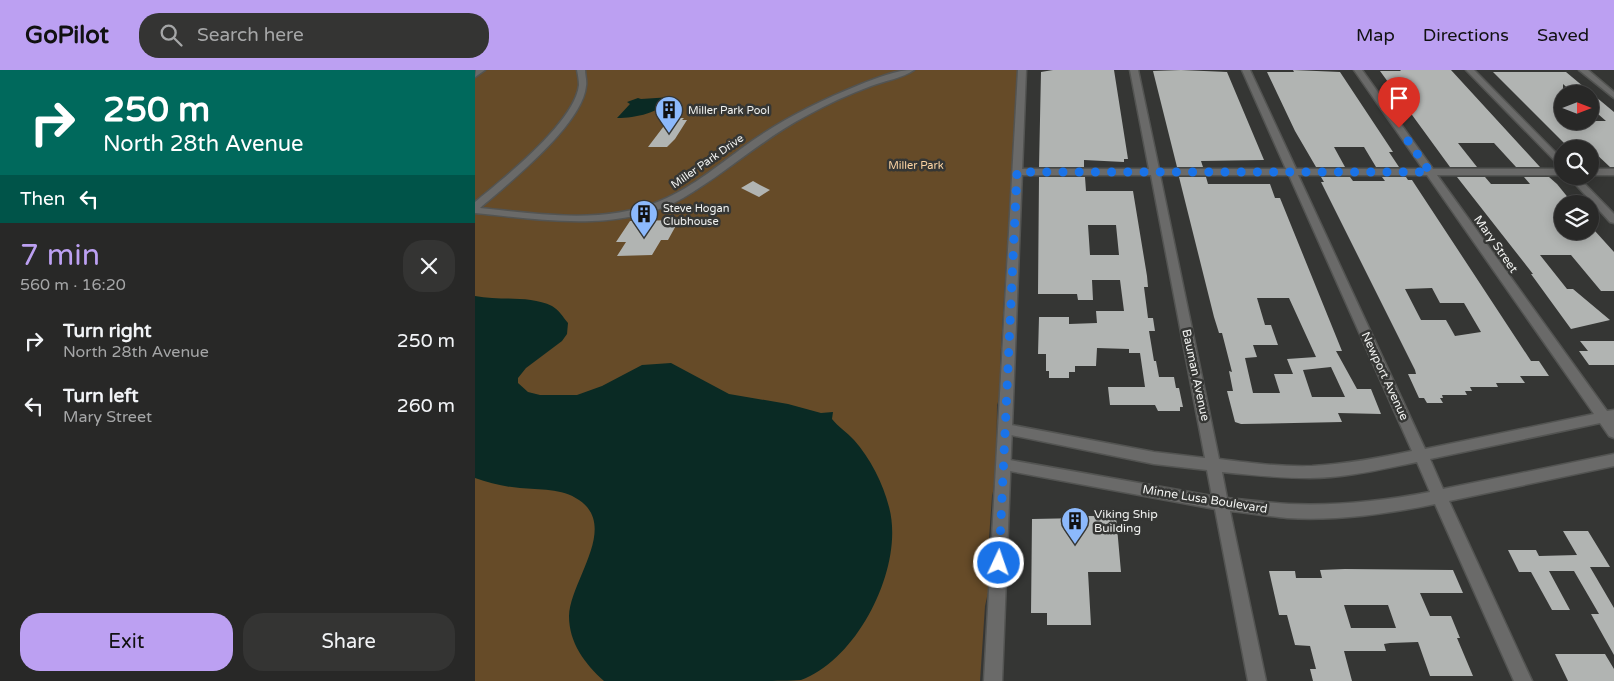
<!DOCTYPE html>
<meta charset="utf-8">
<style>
:root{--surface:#282827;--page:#343433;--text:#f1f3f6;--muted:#a5a6a7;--line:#444;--accent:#bca0f2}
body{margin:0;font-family:"Varela Round",sans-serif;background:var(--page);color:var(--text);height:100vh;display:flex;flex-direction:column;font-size:19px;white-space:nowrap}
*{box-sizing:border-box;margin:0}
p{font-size:16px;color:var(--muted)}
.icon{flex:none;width:28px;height:28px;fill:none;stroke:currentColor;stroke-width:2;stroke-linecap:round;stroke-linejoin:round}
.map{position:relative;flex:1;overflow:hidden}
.drawer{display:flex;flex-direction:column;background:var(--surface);width:475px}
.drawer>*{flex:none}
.hud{background:#00695c;color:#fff;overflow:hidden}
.needle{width:32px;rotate:90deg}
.controls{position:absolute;left:1079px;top:15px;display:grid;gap:10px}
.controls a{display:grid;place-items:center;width:45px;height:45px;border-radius:50%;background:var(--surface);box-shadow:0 2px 12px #0003,0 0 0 1px var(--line);font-size:25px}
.pin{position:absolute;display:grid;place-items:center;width:42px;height:42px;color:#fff;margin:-51px -21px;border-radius:50% 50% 50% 0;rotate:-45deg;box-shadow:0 0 5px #0007}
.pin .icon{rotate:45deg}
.me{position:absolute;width:55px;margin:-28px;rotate:3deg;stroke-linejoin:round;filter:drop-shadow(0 0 4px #0008)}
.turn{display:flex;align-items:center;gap:18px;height:105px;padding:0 20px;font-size:22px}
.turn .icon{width:65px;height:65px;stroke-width:2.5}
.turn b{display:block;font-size:35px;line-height:42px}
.then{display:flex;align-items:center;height:48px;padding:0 20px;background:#0003;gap:10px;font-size:19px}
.round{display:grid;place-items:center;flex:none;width:52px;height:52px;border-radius:20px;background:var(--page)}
.summary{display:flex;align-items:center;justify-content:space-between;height:85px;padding:0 20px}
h1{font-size:30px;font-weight:600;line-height:38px;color:var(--accent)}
.action{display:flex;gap:10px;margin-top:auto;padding:10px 20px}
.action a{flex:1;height:58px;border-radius:20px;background:var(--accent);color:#111;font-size:20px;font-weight:600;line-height:58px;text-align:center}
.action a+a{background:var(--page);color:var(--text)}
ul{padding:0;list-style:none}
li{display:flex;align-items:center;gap:15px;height:65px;padding:0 20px}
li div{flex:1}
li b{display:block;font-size:19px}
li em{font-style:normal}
header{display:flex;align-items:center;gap:30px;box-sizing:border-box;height:70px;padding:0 25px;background:var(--accent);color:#111}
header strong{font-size:24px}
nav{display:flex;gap:28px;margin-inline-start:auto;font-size:18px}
.search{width:350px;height:45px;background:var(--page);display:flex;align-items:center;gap:12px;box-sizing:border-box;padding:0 18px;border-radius:20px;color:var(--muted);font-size:19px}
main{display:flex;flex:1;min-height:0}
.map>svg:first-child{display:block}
.green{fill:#664b28}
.water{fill:#0a2a24}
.building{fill:#b1b4b2;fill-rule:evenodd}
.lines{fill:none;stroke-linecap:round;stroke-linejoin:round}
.minor-casing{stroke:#535452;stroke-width:3}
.tertiary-casing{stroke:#535452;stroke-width:3}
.minor{fill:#6a6a69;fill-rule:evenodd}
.tertiary{fill:#6a6a69;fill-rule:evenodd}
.route{stroke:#1a73e8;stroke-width:9;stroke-dasharray:0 16.2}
.labels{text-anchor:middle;stroke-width:5;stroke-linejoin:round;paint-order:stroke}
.far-poi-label{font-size:11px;fill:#f1f2f0;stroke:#353634;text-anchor:start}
.far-street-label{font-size:11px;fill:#f1f2f0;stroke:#353634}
.far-park-label{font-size:11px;fill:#fbd3a2;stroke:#353634}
.street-label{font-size:12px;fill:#f1f2f0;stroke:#353634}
.poi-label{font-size:12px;fill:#f1f2f0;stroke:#353634;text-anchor:start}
</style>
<header>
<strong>GoPilot</strong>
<div class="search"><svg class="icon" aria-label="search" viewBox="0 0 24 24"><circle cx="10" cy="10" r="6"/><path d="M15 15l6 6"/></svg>Search here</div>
<nav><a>Map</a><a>Directions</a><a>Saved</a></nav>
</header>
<main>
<section class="drawer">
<div class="hud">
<div class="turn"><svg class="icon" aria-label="right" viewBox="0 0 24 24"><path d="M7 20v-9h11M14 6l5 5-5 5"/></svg><div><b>250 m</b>North 28th Avenue</div></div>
<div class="then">Then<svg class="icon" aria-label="left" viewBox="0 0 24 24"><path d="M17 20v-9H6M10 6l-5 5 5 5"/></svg></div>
</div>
<div class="summary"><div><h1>7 min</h1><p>560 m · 16:20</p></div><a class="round"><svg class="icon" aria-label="close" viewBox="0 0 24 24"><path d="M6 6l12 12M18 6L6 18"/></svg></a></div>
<ul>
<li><svg class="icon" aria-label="right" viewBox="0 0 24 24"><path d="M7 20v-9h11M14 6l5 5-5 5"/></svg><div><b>Turn right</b><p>North 28th Avenue</p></div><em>250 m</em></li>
<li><svg class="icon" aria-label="left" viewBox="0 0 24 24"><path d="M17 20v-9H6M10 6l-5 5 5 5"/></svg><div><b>Turn left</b><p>Mary Street</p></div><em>260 m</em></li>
</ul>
<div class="action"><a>Exit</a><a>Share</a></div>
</section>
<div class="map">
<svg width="1139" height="611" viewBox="0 0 1139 611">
<rect width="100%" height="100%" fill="#353634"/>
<path class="green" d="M0,0H543L542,16L551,22L550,26L541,30L537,85L545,87L540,97L537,98L536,108L540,115L535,129L525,294C527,300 525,330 522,335C522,350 521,419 517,426L512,496L514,518L510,536L505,611H0Z"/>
<path class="water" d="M197,27C185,43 161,48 142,48L155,34L152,32L163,28L166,29Z
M0,226C24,231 54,225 77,236C84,240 88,247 93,253L92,264L87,271L51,298L43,308V313L53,322L65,325H102L127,316L167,295L196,293L254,324L313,334L346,343L358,342L357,349C363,357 372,362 379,370C395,388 408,413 414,437C430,495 384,589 326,610C313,611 291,611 277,611C227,611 178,611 129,611C110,594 94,573 94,546C95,511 144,457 104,430C87,418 64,420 45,418C30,417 14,413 0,408Z"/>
<path class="building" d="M578,0H639L653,89H649V92L609,90V97H564L566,2Z
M706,0L752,2L789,90L726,91L728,97H702L678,1Z
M818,0L865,2L918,82H914L924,97H901L889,77H859L870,97H841L820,61L792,2H819Z
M925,0H976L1065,97H1041L1019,73H983L1002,97H975L905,1H926Z
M1018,2H1091L1139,42V97H1135L1119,82H1115V79H1095ZM1088,14L1099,24H1115V37L1131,51H1088Z
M195,48H209L207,50H212L200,69L192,77H173Z
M564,107H610L611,121H658L672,206L673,217H669L673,248H678L680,261H674L679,291H681L684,307H699L701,318H704L708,337H705V341H683L680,335H635L633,317H670L665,283H654V279L622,278L621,296H600V302H594V308H574V301H571V284H563L564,247H594V254L622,253L621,241H649L645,210H617L618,230H603L602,224H563ZM613,155H641L644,185H615Z
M704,107H731L733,114H795L800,128H805L867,281H861L882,319H896L906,344L863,343L867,352L766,354L760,352L752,321H758L754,301L757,302L747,263H744L739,247ZM782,228H814L841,287L812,289L818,304H799L805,323H778L770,288L782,287L778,275H803L796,255H790ZM856,297L870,327H837L828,300Z
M846,107H875L878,111H910L907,107H931L933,110H937L1056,291H1064L1074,306H1045L1050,313H1021L1023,317H995L997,321H990L992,325H967L968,328H965L968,333H952L949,328H944L933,304H941L940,300L846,112H849ZM957,218L965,233H989L1006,262L980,266L971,250H946L930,219Z
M982,107H1010L1016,114H1055L1049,107H1074L1082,114L1095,130H1088V161H1120L1139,182V221H1126L1096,185H1065L1092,219H1098L1135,250L1096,259L1056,204H1058Z
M278,111L285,115L295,120L284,127L266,118Z
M204,150L193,170H186L177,185L142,186L151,172H141L155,151Z
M1105,271H1139V295H1114L1104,281H1113Z
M607,446H641L646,502H613L616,555H572V543H556L557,449L607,448Z
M1088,461H1113L1135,497H1115L1139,538V585L1116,544H1124L1099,501H1074L1095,540H1077L1056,502H1044L1033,480H1061L1064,486L1102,485Z
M870,499L978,500L988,523H945L955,546H976L985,568H982L998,606H955L943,572L915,573L909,574L911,581H869L877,611H838L835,599H841L835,576L820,575L812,545H804L794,501H820L821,508H847L845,500ZM869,535H913L921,558H876Z
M1080,584H1130L1139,599V611H1093Z"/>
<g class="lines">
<defs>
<path id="minor" d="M1,0H10L0,7Z
M102,0H110C110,5 112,11 111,16C108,54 34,113 5,138C63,144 129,155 185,131C219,117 247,92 277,71C310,48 347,30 384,15C402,8 420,0 439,0C428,8 409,11 396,16C374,24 352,34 331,46C287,69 251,103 208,128C146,163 68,150 0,143V132C28,109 100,52 104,15C104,11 103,5 102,0Z
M655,0H663L684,99H811L767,0H775L821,99H948L879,0H887L958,99H1088V105H962L1132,341L1139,340V368L1134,366L1125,353L955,389L968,419L1139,384V396L974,431L1057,611H1039L960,434C912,444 861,451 812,448C793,446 774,443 755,441L791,611H773L740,439L524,399L522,395L524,391L529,389L737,426L732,400L679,394L531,364L526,363L524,359L526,355L531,354L679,382L730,388L676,105H542L537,102L542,99H674ZM685,105H814L937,381C904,388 871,394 837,396C806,397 775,393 744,389ZM823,105H952L1119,344L950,379ZM942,392L955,422C909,431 861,436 814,434C793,433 773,430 752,428L747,402C776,405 805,408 835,408C871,408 907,399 942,392Z
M991,0H999L1088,90V99Z
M1104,0H1113L1139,22V28Z
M1115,99H1139V105H1115Z
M1093,106H1102L1139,144V153L1135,152Z"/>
<path id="tertiary" d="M543,0H551L527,611H509Z"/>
</defs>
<use href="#minor" class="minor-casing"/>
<use href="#tertiary" class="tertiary-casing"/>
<use href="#minor" class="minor"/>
<use href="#tertiary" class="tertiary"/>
</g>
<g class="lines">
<path class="route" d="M524,493L542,102H955L924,58"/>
</g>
<defs>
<symbol id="building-pin" viewBox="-11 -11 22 30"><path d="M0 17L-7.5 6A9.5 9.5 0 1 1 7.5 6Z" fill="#8cb9fc" stroke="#353634"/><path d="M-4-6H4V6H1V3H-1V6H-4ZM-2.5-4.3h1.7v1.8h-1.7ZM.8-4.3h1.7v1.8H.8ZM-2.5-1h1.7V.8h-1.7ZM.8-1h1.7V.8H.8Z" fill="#111"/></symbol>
</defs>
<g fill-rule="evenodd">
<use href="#building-pin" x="178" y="24" width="32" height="43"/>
<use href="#building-pin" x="153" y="128" width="32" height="43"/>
<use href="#building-pin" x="584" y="435" width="32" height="43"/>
</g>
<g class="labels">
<g class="far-poi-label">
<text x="213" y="44">Miller Park Pool</text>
<text x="188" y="142">Steve Hogan<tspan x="188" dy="13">Clubhouse</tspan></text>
</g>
<g class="far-street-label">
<text transform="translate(232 91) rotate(-35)" y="4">Miller Park Drive</text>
</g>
<g class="far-park-label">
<text x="441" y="99">Miller Park</text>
</g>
<g class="street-label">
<text transform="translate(1021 174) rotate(55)" y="4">Mary Street</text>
<text transform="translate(721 305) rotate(78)" y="4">Bauman Avenue</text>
<text transform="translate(910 306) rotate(65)" y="4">Newport Avenue</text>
<text transform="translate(730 429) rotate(9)" y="4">Minne Lusa Boulevard</text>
</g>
<g class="poi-label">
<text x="619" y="448">Viking Ship<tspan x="619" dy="14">Building</tspan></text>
</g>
</g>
</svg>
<div class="controls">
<a><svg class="needle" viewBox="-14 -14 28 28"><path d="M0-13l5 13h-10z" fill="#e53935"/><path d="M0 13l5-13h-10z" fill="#a5a6a7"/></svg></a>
<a><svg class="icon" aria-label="search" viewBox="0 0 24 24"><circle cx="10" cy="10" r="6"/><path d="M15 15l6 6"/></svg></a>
<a><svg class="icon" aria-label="layers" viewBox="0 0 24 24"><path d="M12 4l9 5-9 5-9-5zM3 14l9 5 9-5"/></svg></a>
</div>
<div class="pin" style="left:924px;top:58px;background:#d93025"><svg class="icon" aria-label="arrive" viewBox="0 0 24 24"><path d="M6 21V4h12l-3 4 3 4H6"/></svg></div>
<svg class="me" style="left:524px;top:493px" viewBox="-20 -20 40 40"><circle r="17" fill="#1a73e8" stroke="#fff" stroke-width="3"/><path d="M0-11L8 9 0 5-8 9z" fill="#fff"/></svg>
</div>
</main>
